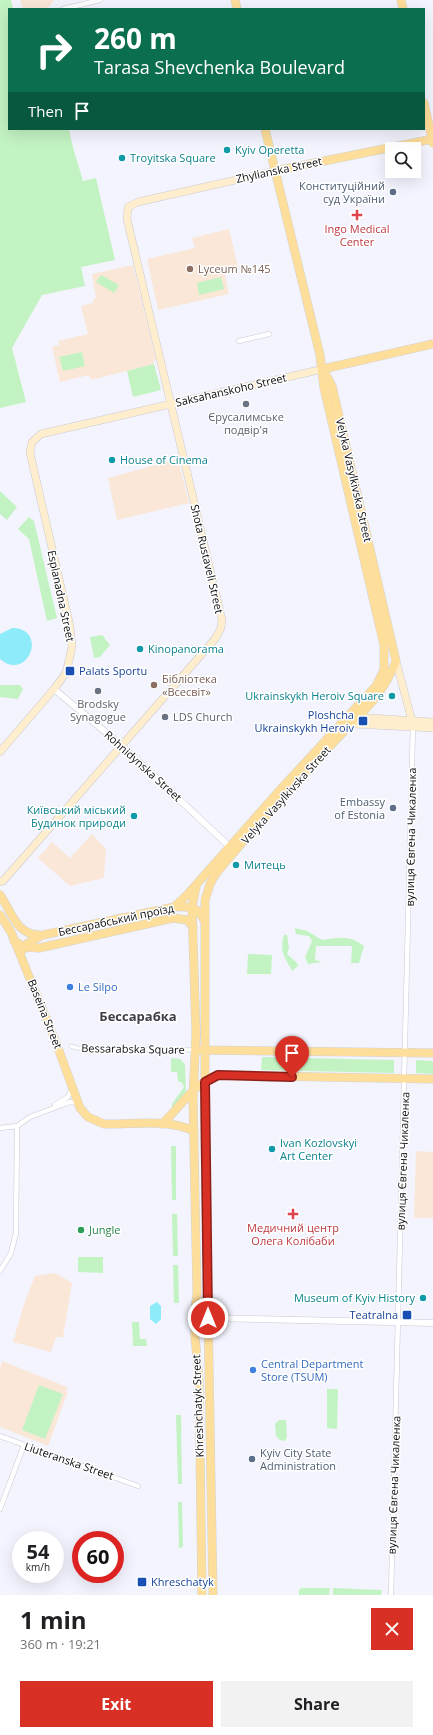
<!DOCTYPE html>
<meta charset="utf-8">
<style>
:root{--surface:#fff;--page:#f2f2f2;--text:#202124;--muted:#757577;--accent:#d93025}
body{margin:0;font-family:"Open Sans",sans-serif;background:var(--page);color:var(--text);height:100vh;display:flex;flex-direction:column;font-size:15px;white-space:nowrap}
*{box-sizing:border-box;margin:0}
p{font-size:13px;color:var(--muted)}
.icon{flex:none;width:22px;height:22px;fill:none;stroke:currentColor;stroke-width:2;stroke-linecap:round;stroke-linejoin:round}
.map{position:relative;height:1595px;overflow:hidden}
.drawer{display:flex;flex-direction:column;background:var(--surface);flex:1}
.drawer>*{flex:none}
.hud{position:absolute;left:8px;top:8px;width:417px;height:122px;border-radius:0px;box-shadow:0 4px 16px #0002;background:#0b6e4f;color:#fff;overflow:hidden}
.fabs{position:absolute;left:385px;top:142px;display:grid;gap:8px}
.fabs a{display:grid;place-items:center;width:36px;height:36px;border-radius:0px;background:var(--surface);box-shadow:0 4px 16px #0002;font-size:20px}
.speed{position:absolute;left:12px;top:1531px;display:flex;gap:8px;font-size:20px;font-weight:700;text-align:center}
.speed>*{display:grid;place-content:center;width:52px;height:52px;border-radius:50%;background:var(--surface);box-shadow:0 4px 16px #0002;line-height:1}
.speed small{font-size:10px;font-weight:400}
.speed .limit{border:6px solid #d22;background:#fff;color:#111}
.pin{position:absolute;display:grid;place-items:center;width:34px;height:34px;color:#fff;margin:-41px -17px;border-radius:50% 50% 50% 0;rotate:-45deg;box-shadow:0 0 4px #0007}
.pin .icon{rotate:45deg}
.me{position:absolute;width:44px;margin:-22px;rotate:0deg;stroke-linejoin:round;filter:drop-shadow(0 0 3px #0008)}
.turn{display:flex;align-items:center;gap:14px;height:84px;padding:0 20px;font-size:18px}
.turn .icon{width:52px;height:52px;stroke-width:2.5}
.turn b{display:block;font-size:28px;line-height:34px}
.then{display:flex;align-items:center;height:38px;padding:0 20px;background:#0003;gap:8px;font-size:15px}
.round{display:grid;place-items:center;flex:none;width:42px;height:42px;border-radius:0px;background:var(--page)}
.summary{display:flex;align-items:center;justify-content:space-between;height:68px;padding:0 20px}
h1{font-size:24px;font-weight:700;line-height:30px}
.cta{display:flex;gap:8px;margin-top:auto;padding:8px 20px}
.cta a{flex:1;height:46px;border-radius:0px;background:var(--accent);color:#fff;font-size:16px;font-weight:700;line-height:46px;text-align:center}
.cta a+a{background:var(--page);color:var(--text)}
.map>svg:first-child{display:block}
.education{fill:#fae7d7}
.green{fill:#c3f3c3}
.water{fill:#8eebf9}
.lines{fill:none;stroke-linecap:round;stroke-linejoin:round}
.pedestrian-casing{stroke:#c9cad3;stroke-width:4.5}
.minor-casing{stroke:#c9cad3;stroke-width:5.5}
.tertiary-casing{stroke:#c9cad3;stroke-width:7}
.secondary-casing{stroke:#c9cad3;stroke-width:8}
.primary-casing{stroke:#d3d3d4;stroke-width:9}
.pedestrian{stroke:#fff;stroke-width:3.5}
.minor{stroke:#fff;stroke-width:4.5}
.tertiary{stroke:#fff;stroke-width:6}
.secondary{stroke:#ffeecd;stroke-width:7}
.primary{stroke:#fede9b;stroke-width:8}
.route-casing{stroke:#8d1f18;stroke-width:10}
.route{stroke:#d93025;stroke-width:7}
.culture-dot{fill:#0f9aa8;stroke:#fff;stroke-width:1.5}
.service-dot{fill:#5c6f8a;stroke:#fff;stroke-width:1.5}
.health-dot{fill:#e0444e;stroke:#fff;stroke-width:1.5}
.education-dot{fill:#8d6e63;stroke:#fff;stroke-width:1.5}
.worship-dot{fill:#6b7280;stroke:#fff;stroke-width:1.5}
.transit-dot{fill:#1a4fb4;stroke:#fff;stroke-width:1.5}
.shop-dot{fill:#3f7fe0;stroke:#fff;stroke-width:1.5}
.leisure-dot{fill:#2e9e5b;stroke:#fff;stroke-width:1.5}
.labels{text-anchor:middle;stroke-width:3;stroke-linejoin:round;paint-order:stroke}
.culture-label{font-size:11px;fill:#0d838f;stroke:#fff;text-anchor:start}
.street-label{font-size:11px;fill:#0d0d10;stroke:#fff}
.service-label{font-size:11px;fill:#4e5e75;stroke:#fff;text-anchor:end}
.health-label{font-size:11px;fill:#be3a42;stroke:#fff}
.education-label{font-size:11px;fill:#785e54;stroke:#fff;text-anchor:start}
.worship-label{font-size:11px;fill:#5b616d;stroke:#fff}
.transit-label{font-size:11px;fill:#164399;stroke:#fff;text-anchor:start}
.shop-label{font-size:11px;fill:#366cbe;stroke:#fff;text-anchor:start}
.leisure-label{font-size:11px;fill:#27864d;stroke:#fff;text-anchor:start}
.quarter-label{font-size:13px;font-weight:bold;fill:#3e3e46;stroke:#fff}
</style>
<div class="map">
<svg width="433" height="1595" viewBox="0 0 433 1595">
<rect width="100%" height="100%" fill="#f3f4fe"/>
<path class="education" d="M20,0H54L48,8L42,9H23Z
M229,229L238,267L224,270L229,294L158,310L147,259L195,248L192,238Z
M133,265L156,360H154V364L91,380L89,375L60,382L52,347L59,345L58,341L88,334L81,306L93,303V299L96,298L92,274Z
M178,459L189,503L117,520L108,478Z
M92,834L106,849L104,878L70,886L38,858L52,842L70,858Z
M416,1151L433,1152V1218H414Z
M55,1273L72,1283L63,1337H56L51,1352L13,1342L24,1304L35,1276Z
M2,1361L67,1387V1394L48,1446L0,1427V1368Z"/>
<path class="green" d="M0,0H11L13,9H9V129H69L72,144L83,181L96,178L115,260L81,267L85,286L42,295L12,348L26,402L0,408Z
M101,275L119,285L114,293L96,282Z
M221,277L224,289L199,295L197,283Z
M82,352L85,366L63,371L59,357Z
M154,364L161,390L133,397L127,371Z
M0,491L17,507L7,520L0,514Z
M29,517L34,521L57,618L47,621L29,539L18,529Z
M102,635L110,645L100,657L94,658L90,637Z
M0,685H20L23,689L18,699L0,697Z
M295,928L307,931L322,940C338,937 351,935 364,946L359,963H351L352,946H316L315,960L322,962L308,964L305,957L312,941L309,936L296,934Z
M284,935H287L289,948L287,954L297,963L298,966L292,971C285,956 279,953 284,935Z
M248,954L272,955L271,974H247Z
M262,1057L394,1060V1073L261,1070Z
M171,1058L180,1059L185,1064L186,1091L172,1110V1104L184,1087L182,1083L178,1081L177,1072H171Z
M416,1060L433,1061V1074L416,1073Z
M171,1146H176V1200H172Z
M172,1214H177L178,1256H173Z
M78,1257H103V1273L78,1272Z
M173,1265H178L179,1303H174Z
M132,1322H139L140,1339H146L147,1346H133Z
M39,1385L63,1394L45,1439L22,1430Z
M327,1389H338L337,1429L327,1428Z
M176,1415H181L182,1484H178Z
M279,1420H286L287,1438L284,1441L280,1440L276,1436L275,1424Z
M178,1502H182L183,1547L179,1548Z
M301,1588H330L329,1595H299V1590Z
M333,1588L382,1590L381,1595H333Z"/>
<path class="water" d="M12,628C49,628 28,683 0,659V634Z
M157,1302L161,1306V1319L156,1324L150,1319V1306Z"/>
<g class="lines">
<defs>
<path id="pedestrian" d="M71,1046L77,1048L195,1050"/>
<path id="minor" d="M63,9L100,0
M239,341L269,334
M55,1105L68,1097L72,1089
M0,1128L17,1126L30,1117L70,1102L78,1103
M0,1271L11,1253L16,1233L17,1126
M0,1436L138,1486
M0,1509L24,1445
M391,1595L413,725"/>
<path id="tertiary" d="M54,689L122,746L229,846
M198,1298L202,1312L208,1318L433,1323"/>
<path id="secondary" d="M396,661L412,721
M355,717L433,722
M348,721L352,724L433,728
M0,752L54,689L66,673L72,647L70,626L30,453L32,442L41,434L323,369
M0,882L3,881L215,639L221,628L222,620L127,219L128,207L138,202L275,171"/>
<path id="primary" d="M235,0L237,9
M401,0L403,9
M424,103L433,143
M275,171L433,139
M323,369L433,344
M196,887L192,907L196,1033L193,1097L197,1294L195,1310V1337L199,1378L202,1595
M0,895C12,912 16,935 40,935
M174,907L187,895L280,790L376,686L384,670V645L324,388L320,355L265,129
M0,915L11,932L58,1048L80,1108L88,1117L104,1124C132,1125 168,1118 194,1131
M14,941L25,947L39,948L173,918L187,920L193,927
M24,949L28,943L43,935L174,907C187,906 198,906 204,920
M201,1050L433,1053
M162,1124C179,1109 194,1082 218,1075L433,1079
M213,1595L205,1140V900L210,884L215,875C251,830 293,787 332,744C359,714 381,700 396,661L332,386L323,369"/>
</defs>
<use href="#pedestrian" class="pedestrian-casing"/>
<use href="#minor" class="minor-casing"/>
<use href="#tertiary" class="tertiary-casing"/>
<use href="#secondary" class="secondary-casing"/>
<use href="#primary" class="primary-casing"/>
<use href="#pedestrian" class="pedestrian"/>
<use href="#minor" class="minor"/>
<use href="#tertiary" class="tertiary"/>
<use href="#secondary" class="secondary"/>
<use href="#primary" class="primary"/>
</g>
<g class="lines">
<defs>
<path id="route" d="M208,1318L205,1082L218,1075L292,1077"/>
</defs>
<use href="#route" class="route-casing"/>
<use href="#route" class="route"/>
</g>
<g class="culture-dot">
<circle cx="227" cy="150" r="4"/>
<circle cx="122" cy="158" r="4"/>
<circle cx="112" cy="460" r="4"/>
<circle cx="140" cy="649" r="4"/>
<circle cx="392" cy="696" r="4"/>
<circle cx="134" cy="816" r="4"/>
<circle cx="236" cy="865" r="4"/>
<circle cx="272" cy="1149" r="4"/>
<circle cx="423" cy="1298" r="4"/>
</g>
<g class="service-dot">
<circle cx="393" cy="192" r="4"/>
<circle cx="393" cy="808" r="4"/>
<circle cx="252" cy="1459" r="4"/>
</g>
<g class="health-dot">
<path d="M355 209h4v4h4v4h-4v4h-4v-4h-4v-4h4z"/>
<path d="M291 1208h4v4h4v4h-4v4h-4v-4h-4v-4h4z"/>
</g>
<g class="education-dot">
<circle cx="190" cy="269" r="4"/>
<circle cx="154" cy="685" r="4"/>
</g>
<g class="worship-dot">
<circle cx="246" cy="404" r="4"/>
<circle cx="98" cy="691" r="4"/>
<circle cx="165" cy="717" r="4"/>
</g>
<g class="transit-dot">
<rect x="65" y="666" width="10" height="10" rx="2"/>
<rect x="358" y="716" width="10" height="10" rx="2"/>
<rect x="402" y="1310" width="10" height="10" rx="2"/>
<rect x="137" y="1577" width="10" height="10" rx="2"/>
</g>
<g class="shop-dot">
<circle cx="70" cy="987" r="4"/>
<circle cx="253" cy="1370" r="4"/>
</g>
<circle class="leisure-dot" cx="81" cy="1230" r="4"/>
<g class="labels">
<g class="culture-label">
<text x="235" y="154">Kyiv Operetta</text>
<text x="130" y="162">Troyitska Square</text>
<text x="120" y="464">House of Cinema</text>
<text x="148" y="653">Kinopanorama</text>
<text x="384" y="700" text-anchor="end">Ukrainskykh Heroiv Square</text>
<text x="126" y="814" text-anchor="end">Київський міський<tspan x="126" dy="13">Будинок природи</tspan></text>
<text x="244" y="869">Митець</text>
<text x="280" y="1147">Ivan Kozlovskyi<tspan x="280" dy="13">Art Center</tspan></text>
<text x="415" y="1302" text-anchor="end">Museum of Kyiv History</text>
</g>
<g class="street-label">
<text transform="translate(279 170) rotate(-12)" y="4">Zhylianska Street</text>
<text transform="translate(231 390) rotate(-13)" y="4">Saksahanskoho Street</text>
<text transform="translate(354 480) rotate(77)" y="4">Velyka Vasylkivska Street</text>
<text transform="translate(207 559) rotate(77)" y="4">Shota Rustaveli Street</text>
<text transform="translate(61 596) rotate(78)" y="4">Esplanadna Street</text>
<text transform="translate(143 766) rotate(42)" y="4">Rohnidynska Street</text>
<text transform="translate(286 795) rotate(-48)" y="4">Velyka Vasylkivska Street</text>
<text transform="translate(411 837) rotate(-89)" y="4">вулиця Євгена Чикаленка</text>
<text transform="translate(116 920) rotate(-12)" y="4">Бессарабський проїзд</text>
<text transform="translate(45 1014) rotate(68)" y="4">Baseina Street</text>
<text transform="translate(133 1049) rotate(1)" y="4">Bessarabska Square</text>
<text transform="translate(403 1161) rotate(-88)" y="4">вулиця Євгена Чикаленка</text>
<text transform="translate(198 1406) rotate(-92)" y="4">Khreshchatyk Street</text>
<text transform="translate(69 1461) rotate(19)" y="4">Liuteranska Street</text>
<text transform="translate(394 1485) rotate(-88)" y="4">вулиця Євгена Чикаленка</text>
</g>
<g class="service-label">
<text x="385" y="190">Конституційний<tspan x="385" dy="13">суд України</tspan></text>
<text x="385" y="806">Embassy<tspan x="385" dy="13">of Estonia</tspan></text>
<text x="260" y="1457" text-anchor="start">Kyiv City State<tspan x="260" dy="13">Administration</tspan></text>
</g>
<g class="health-label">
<text x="357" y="233">Ingo Medical<tspan x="357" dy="13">Center</tspan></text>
<text x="293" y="1232">Медичний центр<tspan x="293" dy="13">Олега Колібаби</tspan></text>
</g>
<g class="education-label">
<text x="198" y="273">Lyceum №145</text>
<text x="162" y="683">Бібліотека<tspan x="162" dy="13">«Всесвіт»</tspan></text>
</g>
<g class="worship-label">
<text x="246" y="421">Єрусалимське<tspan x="246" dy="13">подвір'я</tspan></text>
<text x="98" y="708">Brodsky<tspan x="98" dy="13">Synagogue</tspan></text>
<text x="173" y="721" text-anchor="start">LDS Church</text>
</g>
<g class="transit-label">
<text x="79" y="675">Palats Sportu</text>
<text x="354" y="719" text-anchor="end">Ploshcha<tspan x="354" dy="13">Ukrainskykh Heroiv</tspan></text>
<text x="398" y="1319" text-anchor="end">Teatralna</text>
<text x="151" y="1586">Khreschatyk</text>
</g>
<g class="shop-label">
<text x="78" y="991">Le Silpo</text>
<text x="261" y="1368">Central Department<tspan x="261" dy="13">Store (TSUM)</tspan></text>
</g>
<g class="leisure-label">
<text x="89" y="1234">Jungle</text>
</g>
<g class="quarter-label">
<text x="138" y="1021">Бессарабка</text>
</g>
</g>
</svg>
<div class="fabs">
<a><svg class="icon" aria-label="search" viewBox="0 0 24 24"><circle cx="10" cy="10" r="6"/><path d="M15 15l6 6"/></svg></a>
</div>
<div class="speed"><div>54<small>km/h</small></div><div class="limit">60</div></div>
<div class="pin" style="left:292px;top:1077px;background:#d93025"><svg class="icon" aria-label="arrive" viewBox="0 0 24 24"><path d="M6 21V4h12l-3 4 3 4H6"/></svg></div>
<svg class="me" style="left:208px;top:1318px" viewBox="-20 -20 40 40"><circle r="17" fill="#d93025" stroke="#fff" stroke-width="3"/><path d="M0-11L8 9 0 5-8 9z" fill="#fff"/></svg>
<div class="hud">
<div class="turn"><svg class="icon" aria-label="right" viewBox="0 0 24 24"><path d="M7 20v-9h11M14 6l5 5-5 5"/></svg><div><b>260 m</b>Tarasa Shevchenka Boulevard</div></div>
<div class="then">Then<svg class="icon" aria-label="arrive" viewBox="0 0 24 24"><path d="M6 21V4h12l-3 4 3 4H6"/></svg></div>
</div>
</div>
<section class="drawer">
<div class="summary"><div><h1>1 min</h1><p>360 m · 19:21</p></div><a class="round" style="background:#d93025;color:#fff"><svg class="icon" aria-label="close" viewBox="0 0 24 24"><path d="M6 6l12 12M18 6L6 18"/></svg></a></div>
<div class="cta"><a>Exit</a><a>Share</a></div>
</section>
